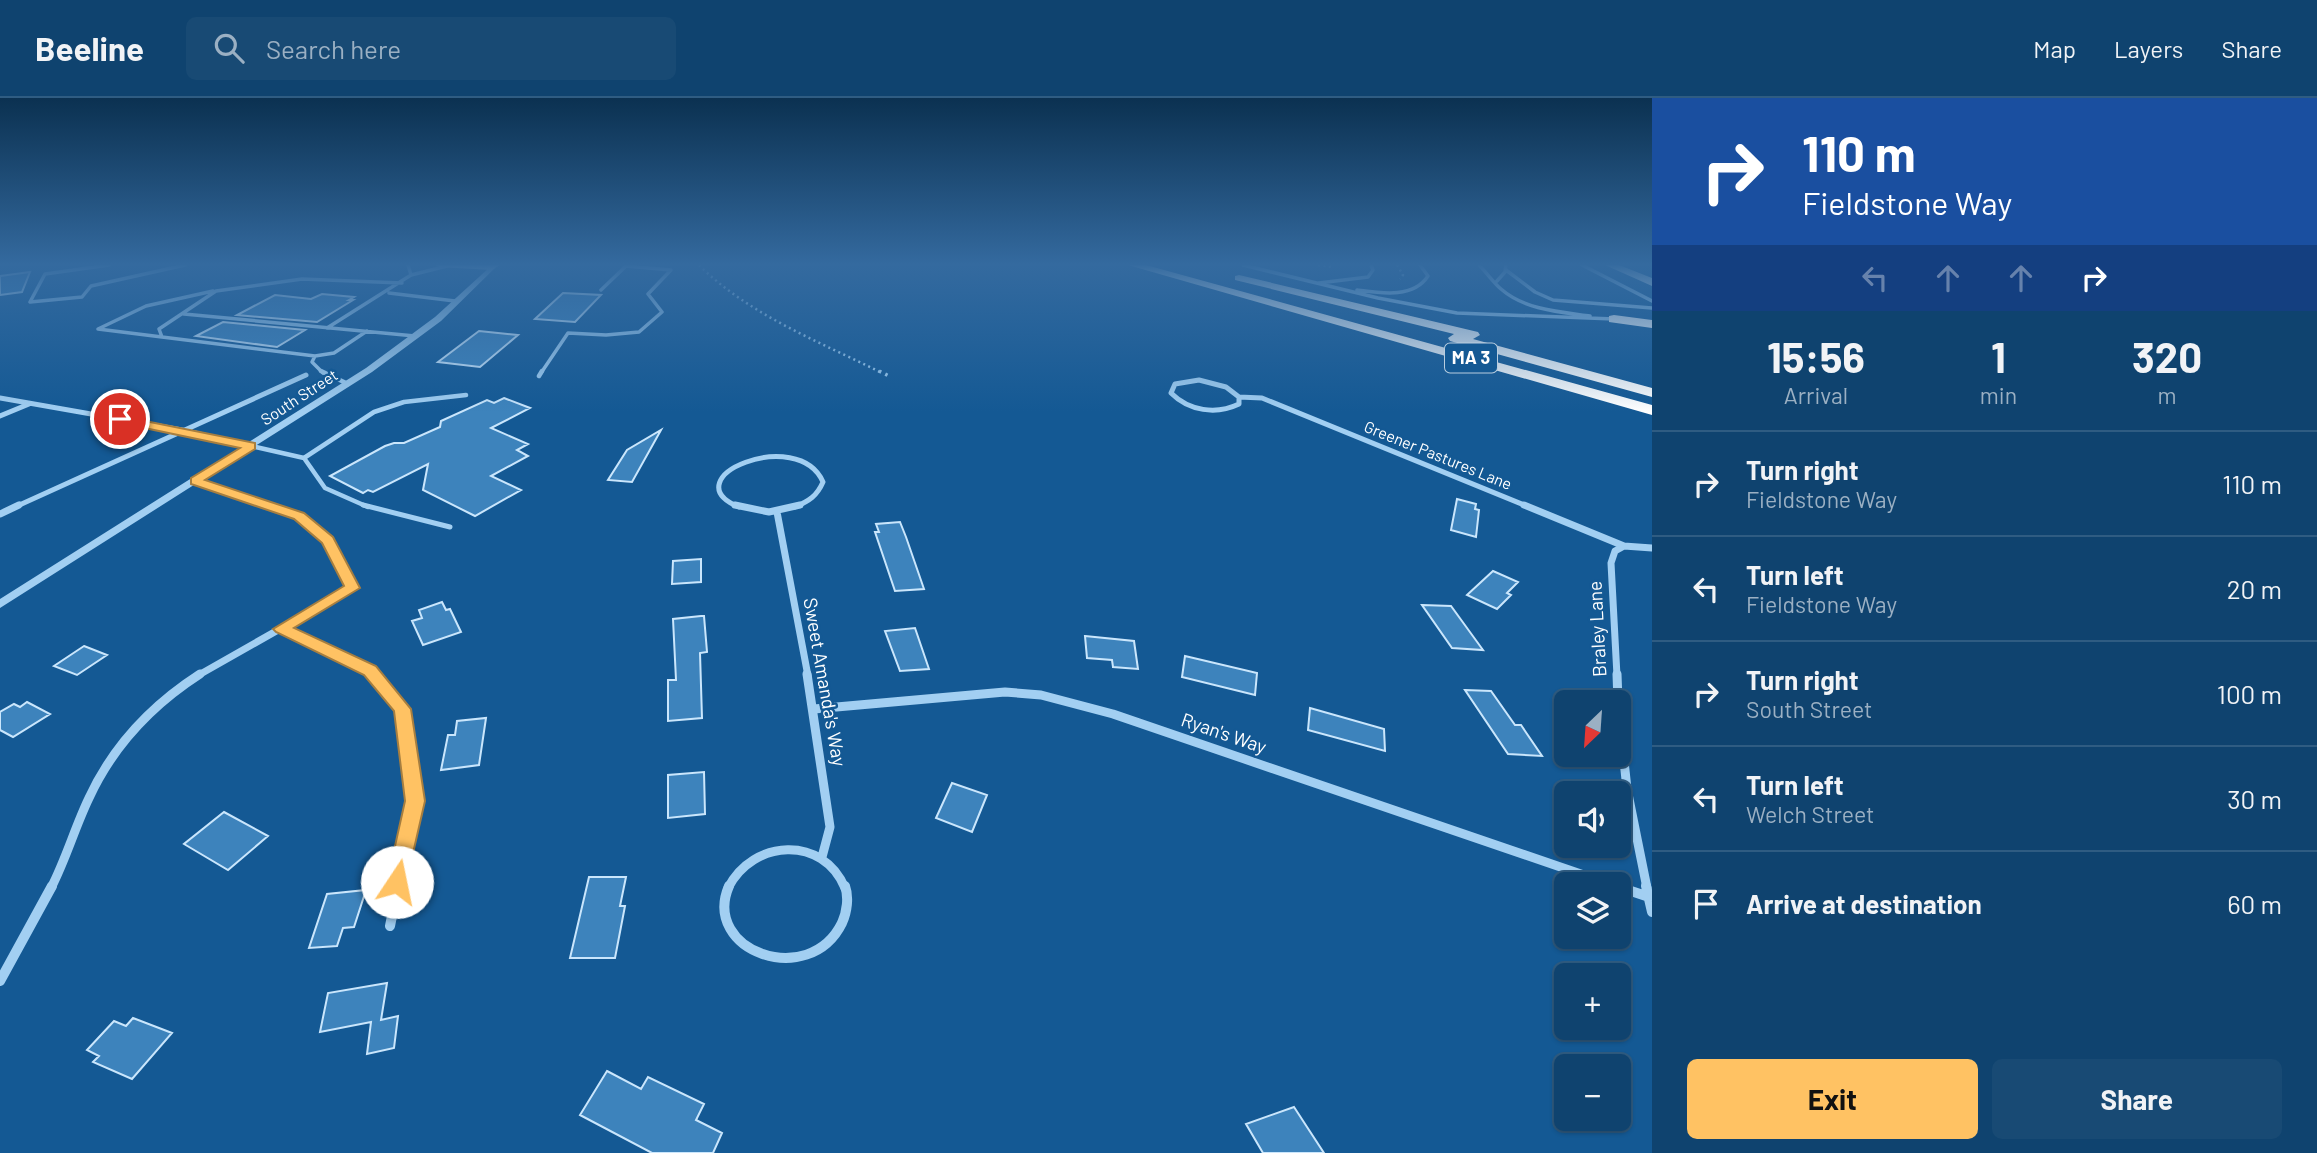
<!DOCTYPE html>
<meta charset="utf-8">
<style>
:root{--surface:#0f436f;--page:#184a74;--text:#f1f3f6;--muted:#9bb0c3;--line:#2f5c82;--accent:#ffc263}
body{margin:0;font-family:Barlow,sans-serif;background:var(--page);color:var(--text);height:100vh;display:flex;flex-direction:column;font-size:26px;white-space:nowrap}
*{box-sizing:border-box;margin:0}
p{font-size:23px;color:var(--muted)}
.icon{flex:none;width:38px;height:38px;fill:none;stroke:currentColor;stroke-width:2;stroke-linecap:round;stroke-linejoin:round}
.map{position:relative;flex:1;overflow:hidden}
.panel{display:flex;flex-direction:column;background:var(--surface);width:665px}
.panel>*{flex:none}
.guide{background:#1a4fa0;color:#fff;overflow:hidden}
.needle{width:46px;rotate:205deg}
.tools{position:absolute;left:1554px;top:592px;display:grid;gap:14px}
.tools a{display:grid;place-items:center;width:77px;height:77px;border-radius:10px;background:var(--surface);box-shadow:0 2px 5px #0004,0 0 0 2px var(--line);font-size:35px}
.pin{position:absolute;display:grid;place-items:center;width:60px;height:60px;color:#fff;margin:-30px;border:4px solid #fff;border-radius:50%;box-shadow:0 2px 7px #0007}
.me{position:absolute;width:77px;margin:-38px;rotate:11deg;stroke-linejoin:round;filter:drop-shadow(0 0 5px #0008)}
.turn{display:flex;align-items:center;gap:24px;height:147px;padding:0 35px;font-size:32px}
.turn .icon{width:91px;height:91px;stroke-width:2.5}
.turn b{display:block;font-size:49px;line-height:60px}
.lanes{display:flex;align-items:center;height:66px;padding:0 35px;background:#0003;justify-content:center;gap:35px;direction:ltr}
.lanes .off{opacity:.35}
.eta{display:flex;justify-content:space-evenly;align-items:center;height:119px;text-align:center}
.eta b{font-size:42px;font-weight:700;line-height:49px}
.action{display:flex;gap:14px;margin-top:auto;padding:14px 35px}
.action a{flex:1;height:80px;border-radius:10px;background:var(--accent);color:#111;font-size:28px;font-weight:700;line-height:80px;text-align:center}
.action a+a{background:var(--page);color:var(--text)}
ul{padding:0;list-style:none}
li{display:flex;align-items:center;gap:21px;height:105px;padding:0 35px;border-top:2px solid var(--line)}
li div{flex:1}
li b{display:block;font-size:26px}
li em{font-style:normal}
header{display:flex;align-items:center;gap:42px;box-sizing:border-box;height:98px;padding:0 35px;background:var(--surface);border-bottom:2px solid var(--line)}
header strong{font-size:33px}
nav{display:flex;gap:38px;margin-inline-start:auto;font-size:24px}
.search{width:490px;height:63px;background:var(--page);display:flex;align-items:center;gap:18px;box-sizing:border-box;padding:0 24px;border-radius:10px;color:var(--muted);font-size:26px}
main{display:flex;flex:1;min-height:0}
.map>svg:first-child{display:block}
.building{fill:#3d83bc;stroke:#cae6fc;stroke-width:2}
.lines{fill:none;stroke-linecap:round;stroke-linejoin:round}
.path-far1{stroke:#a2cff2;stroke-width:2.5;stroke-dasharray:2 3.5;stroke-linecap:butt}
.path{stroke:#a2cff2;stroke-width:3.5;stroke-dasharray:2.5 4.5;stroke-linecap:butt}
.service-far2{stroke:#a2cff2;stroke-width:3.5}
.service-far1{stroke:#a2cff2;stroke-width:4.5}
.service{stroke:#a2cff2;stroke-width:5}
.minor-far3{stroke:#a2cff2;stroke-width:5}
.minor-far2{stroke:#a2cff2;stroke-width:7}
.minor-far1{stroke:#a2cff2;stroke-width:9}
.minor{stroke:#a2cff2;stroke-width:10}
.tertiary{fill:#a2cff2;fill-rule:evenodd}
.secondary{fill:#d1e8fc;fill-rule:evenodd}
.motorway{fill:#fff;fill-rule:evenodd}
.route{fill:#ffc263;stroke:#a67e40;stroke-width:2}
.labels{text-anchor:middle;stroke-width:5;stroke-linejoin:round;paint-order:stroke}
.far-street-label{font-size:16px;fill:#fff;stroke:#145994}
.shield{fill:#145994;stroke:#b8cddf;stroke-width:2}
.shield-label{font-size:18px;font-weight:bold;fill:#fff}
.street-label{font-size:19px;fill:#fff;stroke:#145994}
</style>
<header>
<strong>Beeline</strong>
<div class="search"><svg class="icon" aria-label="search" viewBox="0 0 24 24"><circle cx="10" cy="10" r="6"/><path d="M15 15l6 6"/></svg>Search here</div>
<nav><a>Map</a><a>Layers</a><a>Share</a></nav>
</header>
<main>
<div class="map">
<svg width="1652" height="1055" viewBox="0 0 1652 1055">
<rect width="100%" height="100%" fill="#145994"/>
<path class="building" d="M30,174L22,194L0,197V178Z
M563,195L601,197L575,224L535,221Z
M322,196L354,199L349,202H353L317,224L237,217L275,197L311,201Z
M223,224L305,232L277,249L196,238Z
M479,233L518,237L480,269L438,264Z
M504,300L530,310L491,330L528,346L517,352L528,358L491,378L521,392L475,418L423,392L428,366L373,394L368,392L363,395L330,378L385,348L394,345H404L440,329L441,323L487,302L494,305Z
M661,332L632,384L608,382L627,352Z
M1457,401L1476,406L1475,411L1479,412L1476,439L1451,432Z
M900,424L906,439L924,491L895,493L875,434H879L876,426Z
M701,461V484L672,486L673,463Z
M1493,473L1518,484L1507,495L1511,497L1497,511L1467,497Z
M442,504L446,512L450,511L461,534L423,547L412,523L422,520L419,512Z
M1422,507L1451,508L1483,552L1452,550Z
M701,518H704L707,554L700,555L702,620L668,623V582H676L673,521Z
M915,530L929,571L900,573L885,533Z
M1085,538L1134,543L1138,571L1113,569L1112,562L1087,560Z
M84,548L107,557L77,577L54,568Z
M1185,558L1257,575L1255,597L1182,579Z
M1465,592L1491,593L1515,627H1521L1542,658L1508,656Z
M27,604L50,616L13,639L0,632V614L14,606L20,609Z
M1310,610L1384,631L1385,653L1308,632Z
M486,620L479,667L441,672L448,637H455L457,623Z
M704,674L705,716L668,720V677Z
M952,685L987,697L972,734L936,720Z
M224,714L268,738L228,772L184,746Z
M589,779H626L620,808H625L615,860H570Z
M366,792L354,829L343,830L337,848L309,850L327,796Z
M387,885L381,922L398,918L394,950L367,956L371,924L320,934L328,895Z
M133,920L172,935L132,981L93,964L99,958L87,952L114,923L126,928Z
M607,973L641,991L648,979L704,1006L696,1022L722,1035L713,1055H652L580,1017Z
M1294,1009L1324,1055H1263L1246,1026Z"/>
<g class="lines">
<path class="path-far1" d="M699,167C749,217 820,244 882,275
M1318,167L1333,169
M1397,167L1403,177L1400,181"/>
<path class="path" d="M879,273L889,278"/>
<path class="service-far2" d="M109,167L45,176L30,204L82,199L91,188L185,167
M408,167L411,177
M1243,167L1378,200L1457,215L1614,221
M1479,167C1487,175 1493,184 1501,191C1525,212 1560,214 1590,218
M1582,167L1652,203
M1506,172L1535,194L1553,202L1652,210
M1497,183L1505,174L1506,167
M1319,185L1368,179L1373,172L1371,167
M1357,192C1380,195 1413,201 1428,178L1420,167
M389,195L455,203
M184,216L415,238
M327,230L411,177L447,168
M367,233L334,255L315,258L162,239L159,231L216,193L302,181L402,185
M162,239L98,231L146,208L213,193
M315,258L312,264L323,275
M541,275L568,235L606,237L639,234L662,214L648,196L671,172L626,168L601,192"/>
<path class="service-far1" d="M321,273L348,286
M539,278L542,273
M251,348L304,360L374,314L404,304L466,297
M304,360L325,390L368,409
M195,383L272,409"/>
<path class="service" d="M267,407C323,426 327,440 352,490
M363,407L450,429"/>
<path class="minor-far3" d="M1199,282L1226,289L1239,299V306C1216,317 1189,313 1171,295L1175,286Z
M1239,299L1262,300L1529,409
M0,300L182,332L251,348
M0,318L29,306
M15,409L306,277
M739,409C670,380 798,327 823,384C817,398 809,403 795,409"/>
<path class="minor-far2" d="M735,407L769,414L800,407
M1524,407L1624,448
M777,414L808,578
M0,416L19,407
M281,531L370,573L374,578
M197,578L352,490
M1617,578L1611,465L1615,453L1624,448L1652,450"/>
<path class="minor-far1" d="M373,576L402,611L415,703L398,790
M807,576L830,729L822,759
M1617,576L1618,604
M814,611L1005,594L1041,597L1113,616L1610,786
M1619,616L1627,691L1647,790
M51,790C66,761 75,729 89,700C113,648 152,607 200,576
M728,790C753,741 823,737 845,790"/>
<path class="minor" d="M729,788C701,853 809,892 842,825C847,814 849,799 845,788
M1646,788L1652,814
M1619,789L1649,799
M390,828L398,788
M0,883L52,788"/>
<path class="tertiary" d="M490,169L495,170L441,223L372,274L0,510V501L366,270L435,219Z"/>
<path class="secondary" d="M435,167H500L492,172L439,169Z"/>
<path class="motorway" d="M1128,167H1146L1652,307V317Z
M1605,167H1619L1652,180V188Z
M1239,177L1478,234L1480,237L1473,241L1652,290V299L1450,243L1448,240L1454,236L1235,182V178Z
M1614,217L1652,222V230L1609,224V218Z"/>
</g>
<linearGradient id="sky" x2="0" y2="1"><stop stop-color="#0b3151"/><stop offset="0.53" stop-color="#346a9f"/><stop offset="1" stop-color="#346a9f" stop-opacity="0"/></linearGradient>
<rect width="1652" height="314" fill="url(#sky)"/>
<path class="route" d="M120,318L255,345V351L205,382L304,415L333,439L360,490L294,530L376,568L411,611L425,703L405,790L397,793L390,790L387,784L405,703L394,613L364,577L276,534L273,531L344,488L322,445L294,421L191,386V380L240,350L116,324L114,321Z"/>
<g class="labels">
<g class="far-street-label">
<text transform="translate(299 299) rotate(-33)" y="6">South Street</text>
<text transform="translate(1438 357) rotate(22)" y="6">Greener Pastures Lane</text>
</g>
<rect class="shield" x="1445" y="245.5" width="52" height="29" rx="5"/>
<g class="shield-label">
<text x="1471" y="266">MA 3</text>
</g>
<g class="street-label">
<text transform="translate(1597 531) rotate(-93)" y="7">Braley Lane</text>
<text transform="translate(825 584) rotate(80)" y="7">Sweet Amanda's Way</text>
<text transform="translate(1224 635) rotate(19)" y="7">Ryan's Way</text>
</g>
</g>
</svg>
<div class="tools">
<a><svg class="needle" viewBox="-14 -14 28 28"><path d="M0-13l5 13h-10z" fill="#e53935"/><path d="M0 13l5-13h-10z" fill="#9bb0c3"/></svg></a>
<a><svg class="icon" aria-label="sound" viewBox="0 0 24 24"><path d="M4 9h4l5-4v14l-5-4H4zM17 9q2 3 0 6"/></svg></a>
<a><svg class="icon" aria-label="layers" viewBox="0 0 24 24"><path d="M12 4l9 5-9 5-9-5zM3 14l9 5 9-5"/></svg></a>
<a>+</a>
<a>−</a>
</div>
<div class="pin" style="left:120px;top:321px;background:#d93025"><svg class="icon" aria-label="arrive" viewBox="0 0 24 24"><path d="M6 21V4h12l-3 4 3 4H6"/></svg></div>
<svg class="me" style="left:397px;top:784px" viewBox="-20 -20 40 40"><circle r="19" fill="#fff"/><path d="M0-13L10 11 0 6-10 11z" fill="#ffc263"/></svg>
</div>
<section class="panel">
<div class="guide">
<div class="turn"><svg class="icon" aria-label="right" viewBox="0 0 24 24"><path d="M7 20v-9h11M14 6l5 5-5 5"/></svg><div><b>110 m</b>Fieldstone Way</div></div>
<div class="lanes"><svg class="icon off" aria-label="left" viewBox="0 0 24 24"><path d="M17 20v-9H6M10 6l-5 5 5 5"/></svg><svg class="icon off" aria-label="ahead" viewBox="0 0 24 24"><path d="M12 20V5M6 11l6-6 6 6"/></svg><svg class="icon off" aria-label="ahead" viewBox="0 0 24 24"><path d="M12 20V5M6 11l6-6 6 6"/></svg><svg class="icon" aria-label="right" viewBox="0 0 24 24"><path d="M7 20v-9h11M14 6l5 5-5 5"/></svg></div>
</div>
<div class="eta">
<div><b>15:56</b><p>Arrival</p></div>
<div><b>1</b><p>min</p></div>
<div><b>320</b><p>m</p></div>
</div>
<ul>
<li><svg class="icon" aria-label="right" viewBox="0 0 24 24"><path d="M7 20v-9h11M14 6l5 5-5 5"/></svg><div><b>Turn right</b><p>Fieldstone Way</p></div><em>110 m</em></li>
<li><svg class="icon" aria-label="left" viewBox="0 0 24 24"><path d="M17 20v-9H6M10 6l-5 5 5 5"/></svg><div><b>Turn left</b><p>Fieldstone Way</p></div><em>20 m</em></li>
<li><svg class="icon" aria-label="right" viewBox="0 0 24 24"><path d="M7 20v-9h11M14 6l5 5-5 5"/></svg><div><b>Turn right</b><p>South Street</p></div><em>100 m</em></li>
<li><svg class="icon" aria-label="left" viewBox="0 0 24 24"><path d="M17 20v-9H6M10 6l-5 5 5 5"/></svg><div><b>Turn left</b><p>Welch Street</p></div><em>30 m</em></li>
<li><svg class="icon" aria-label="arrive" viewBox="0 0 24 24"><path d="M6 21V4h12l-3 4 3 4H6"/></svg><div><b>Arrive at destination</b></div><em>60 m</em></li>
</ul>
<div class="action"><a>Exit</a><a>Share</a></div>
</section>
</main>
